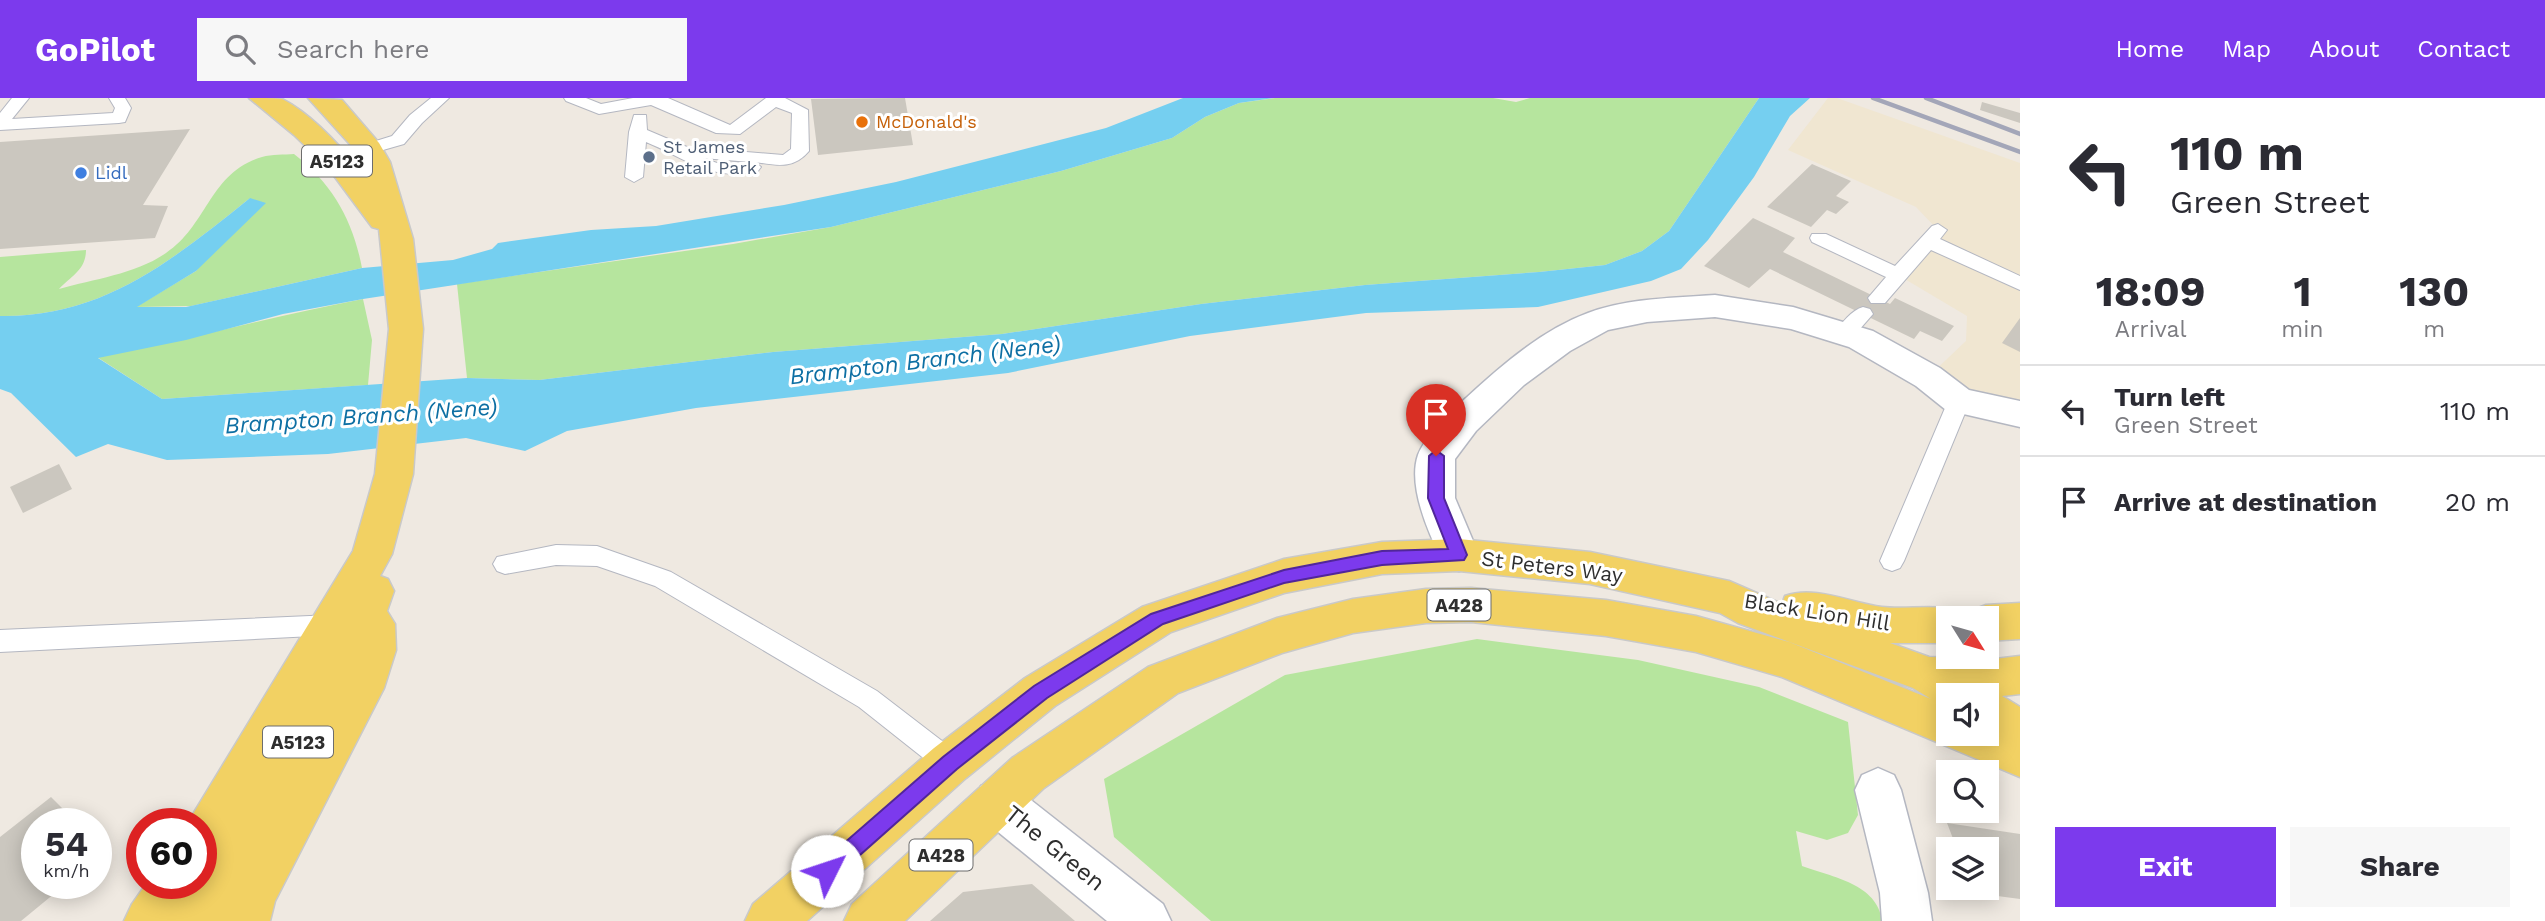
<!DOCTYPE html>
<style>
:root{--surface:#fff;--page:#f7f7f7;--text:#2b2b33;--muted:#7c7c81;--line:#e1e1e2;--accent:#7c3aed}
body{margin:0;font-family:"Work Sans",sans-serif;background:var(--page);color:var(--text);height:100vh;display:flex;flex-direction:column;font-size:26px;white-space:nowrap}
*{box-sizing:border-box;margin:0}
p{font-size:23px;color:var(--muted)}
.icon{flex:none;width:38px;height:38px;fill:none;stroke:currentColor;stroke-width:2;stroke-linecap:round;stroke-linejoin:round}
.map{position:relative;flex:1;overflow:hidden}
.side{display:flex;flex-direction:column;background:var(--surface);width:525px}
.side>*{flex:none}
.top-card{background:#fff;color:var(--text);overflow:hidden}
.needle{width:46px;rotate:127deg}
.buttons{position:absolute;left:1936px;top:508px;display:grid;gap:14px}
.buttons a{display:grid;place-items:center;width:63px;height:63px;border-radius:0px;background:var(--surface);box-shadow:0 4px 18px #0003;font-size:35px}
.speed{position:absolute;left:21px;top:710px;display:flex;gap:14px;font-size:35px;font-weight:700;text-align:center}
.speed>*{display:grid;place-content:center;width:91px;height:91px;border-radius:50%;background:var(--surface);box-shadow:0 4px 18px #0003;line-height:1}
.speed small{font-size:18px;font-weight:400}
.speed .limit{border:10px solid #d22;background:#fff;color:#111}
.pin{position:absolute;display:grid;place-items:center;width:60px;height:60px;color:#fff;margin:-72px -30px;border-radius:50% 50% 50% 0;rotate:-45deg;box-shadow:0 0 7px #0007}
.pin .icon{rotate:45deg}
.me{position:absolute;width:77px;margin:-38px;rotate:49deg;stroke-linejoin:round;filter:drop-shadow(0 0 5px #0008)}
.turn{display:flex;align-items:center;gap:24px;height:147px;padding:0 35px;font-size:32px}
.turn .icon{width:91px;height:91px;stroke-width:2.5}
.turn b{display:block;font-size:49px;line-height:60px}
.eta{display:flex;justify-content:space-evenly;align-items:center;height:119px;text-align:center}
.eta b{font-size:42px;font-weight:700;line-height:49px}
.button{display:flex;gap:14px;margin-top:auto;padding:14px 35px}
.button a{flex:1;height:80px;border-radius:0px;background:var(--accent);color:#fff;font-size:28px;font-weight:700;line-height:80px;text-align:center}
.button a+a{background:var(--page);color:var(--text)}
ul{padding:0;list-style:none}
li{display:flex;align-items:center;gap:21px;height:91px;padding:0 35px;border-top:2px solid var(--line)}
li div{flex:1}
li b{display:block;font-size:26px}
li em{font-style:normal}
header{display:flex;align-items:center;gap:42px;box-sizing:border-box;height:98px;padding:0 35px;background:var(--accent);color:#fff}
header strong{font-size:33px}
nav{display:flex;gap:38px;margin-inline-start:auto;font-size:24px}
.search{width:490px;height:63px;background:var(--page);display:flex;align-items:center;gap:18px;box-sizing:border-box;padding:0 24px;border-radius:0px;color:var(--muted);font-size:26px}
main{display:flex;flex:1;min-height:0}
.map>svg:first-child{display:block}
.education{fill:#f0e6d1}
.green{fill:#b6e59e}
.water{fill:#75cff0}
.building{fill:#cbc7bf}
.lines{fill:none;stroke-linecap:round;stroke-linejoin:round}
.lane-casing{stroke:#b4b7c1;stroke-width:2}
.street-casing{stroke:#b4b7c1;stroke-width:3}
.primary-casing{stroke:#c9c9c9;stroke-width:3}
.lane{fill:#fff;fill-rule:evenodd}
.street{fill:#fff;fill-rule:evenodd}
.primary{fill:#f2d163;fill-rule:evenodd}
.rail{stroke:#a3a6b8;stroke-width:4.5}
.route{fill:#7c3aed;stroke:#51269a;stroke-width:2}
.food-dot{fill:#e8710a;stroke:#fff;stroke-width:2.5}
.service-dot{fill:#5c6f8a;stroke:#fff;stroke-width:2.5}
.shop-dot{fill:#3f7fe0;stroke:#fff;stroke-width:2.5}
.labels{text-anchor:middle;stroke-width:6;stroke-linejoin:round;paint-order:stroke}
.far-food-label{font-size:18px;fill:#c56008;stroke:#fff;text-anchor:start}
.far-service-label{font-size:18px;fill:#4e5e75;stroke:#fff;text-anchor:start}
.far-shop-label{font-size:18px;fill:#366cbe;stroke:#fff;text-anchor:start}
.shield{fill:#fff;stroke:#6d6d6d;stroke-width:2}
.shield-label{font-size:19px;font-weight:bold;fill:#2e2e2e}
.street-label{font-size:21px;fill:#2e2e2e;stroke:#fff}
.water-label{font-size:23px;font-style:italic;fill:#0d6fa3;stroke:#fff}
.near-street-label{font-size:24px;fill:#2e2e2e;stroke:#fff}
</style>
<header>
<strong>GoPilot</strong>
<div class="search"><svg class="icon" aria-label="search" viewBox="0 0 24 24"><circle cx="10" cy="10" r="6"/><path d="M15 15l6 6"/></svg>Search here</div>
<nav><a>Home</a><a>Map</a><a>About</a><a>Contact</a></nav>
</header>
<main>
<div class="map">
<svg width="2020" height="823" viewBox="0 0 2020 823">
<rect width="100%" height="100%" fill="#efe9e1"/>
<path class="education" d="M1828,0H1837L2020,65V316L1928,279L1966,243L1967,218L1898,177L1938,132L1916,109L1788,52Z"/>
<path class="green" d="M1275,0H1493L1516,4L1530,0H1759L1669,133L1642,153L1605,167L1539,174L1365,187L1201,206L1002,236L773,254L539,282L467,280L457,186L733,146L831,129L1061,73L1172,40L1205,19L1239,5Z
M294,56C333,86 353,123 362,170L191,208L136,209L196,173L250,100C174,161 103,220 0,218V159L86,152C86,172 71,178 59,191C94,181 136,176 166,155C208,127 209,75 262,59C272,56 284,57 294,56Z
M363,201L372,242L368,287L162,301L97,259C186,242 274,218 363,201Z
M1477,541L1638,562L1759,589L1848,624L1858,717L1848,735L1827,742L1796,733L1802,768C1832,779 1878,786 1882,823H1211L1114,739L1104,681L1285,577Z"/>
<path class="water" d="M1183,0H1274L1239,5L1205,19L1172,40L1061,73L831,129L363,201L283,216L186,242L98,260L162,301L467,280L539,282L773,254L1002,236L1201,206L1365,187L1539,174L1605,167L1642,153L1669,133L1759,0H1810L1790,18L1754,79L1708,142L1681,171L1651,183L1538,209L1366,215L1190,238L1008,275L696,310L567,333L525,353L466,340L328,356L167,362L108,346L76,359L11,295L0,291V218C103,220 174,161 250,100L266,105L196,173L137,209H186L362,170L453,162L492,151L498,145L591,132L656,128L784,107L896,84L1106,30Z"/>
<path class="building" d="M905,0L913,47L818,57L811,1Z
M1982,4L2020,15V25L1980,12Z
M190,31L143,107L168,108L155,140L0,151V44Z
M1812,66L1851,83L1836,98L1849,104L1836,116L1827,112L1811,129L1767,109Z
M1753,120L1795,140L1783,154L1890,206L1895,200L1954,228L1942,243L1920,233L1914,241L1770,171L1749,190L1704,168Z
M2020,220V254L2002,245Z
M59,366L72,391L23,415L10,389Z
M51,699L78,726H37V786H66L21,823H0V739Z
M1947,725L2020,736V801L1975,795L1972,789H1986V751H1957Z
M1032,786L1075,823H930L963,794Z"/>
<g class="lines">
<defs>
<path id="lane" d="M12,0H29L12,21L113,15L115,10L109,0H125L131,10L125,24L119,25L0,32V15Z
M431,0H449L422,25L404,46L369,56L363,55L360,51L363,47L392,38L410,17Z
M564,0H586L601,6L633,0H668L730,27L766,0H785L808,12L809,53C793,72 776,67 755,64L761,69L758,73C711,84 687,61 646,44L643,79L634,84L625,79L629,34L634,17H646L647,32L687,49L783,57L791,51L792,15L776,9L740,36L716,35L651,7L599,16L566,3ZM703,60L750,64L717,65Z
M1938,126L1947,132L1940,141L2020,178V192L1931,152L1885,205H1871L1868,200L1886,179L1812,144L1810,140L1812,136H1826L1895,168L1932,128Z
M1863,209L1870,211L1873,216L1852,240H1838L1835,235C1841,225 1852,212 1863,209Z
M1959,295L1966,298L1970,303L1904,463L1900,470L1892,473L1884,470L1880,463L1948,303L1952,298Z
M556,447L597,448L671,474L877,593L959,656L963,665L959,674L950,677L941,674L859,609L655,488L597,468L556,467L505,476L497,473L493,466L497,459Z
M332,517L341,520L344,527L341,534L332,537L0,554V532Z"/>
<path id="street" d="M1715,197L1793,209L1873,233L1940,270L1969,292L2020,303V329L1946,312L1916,288L1849,249L1791,231L1715,219L1647,224L1608,232L1570,253L1524,287L1476,333L1455,361V400L1479,457L1473,468L1459,473L1445,468C1430,439 1407,389 1418,357C1425,338 1452,313 1466,300C1502,267 1542,232 1588,215C1628,200 1673,200 1715,197Z
M1878,670L1894,677L1901,692L1928,795L1932,823H1882L1880,795L1855,692L1862,677Z
M997,682L1013,688L1163,806L1171,823H1107L981,720L974,704L981,688Z"/>
<path id="primary" d="M249,0C259,0 274,0 282,1C312,16 344,52 364,77L356,53L308,0L342,2L379,45L390,64L413,141L423,231L413,376L392,456L380,478L388,481L394,493L387,513L395,526L396,552L384,590L275,803L270,823H124L132,806L146,786H201V726H187L353,453L375,376L389,231L379,131L372,129L329,71L294,37Z
M1459,441L1590,454L1729,483L1782,506L1785,498C1815,487 1851,505 1882,509C1909,512 1936,505 1963,514L1965,520H1948V545H1890L1929,559L1995,561L2020,558V596L2002,598L2020,609V679L1782,579L1696,554L1606,538L1471,524L1426,525L1353,535L1282,555L1178,595L1044,690L905,823H844L852,806L1012,660L1148,569L1277,520L1353,501L1426,491L1471,490L1606,502L1696,518L1789,544L1931,601L1913,590L1738,525L1720,515L1590,486L1459,473L1382,476L1284,495L1171,534L1055,608L966,680L807,823H745L753,806L934,650L1025,580L1142,509L1284,461L1382,444ZM1948,597H1986V635H1948Z
M2020,505V541L1986,543V520H1968L1971,513L1986,507Z"/>
</defs>
<use href="#lane" class="lane-casing"/>
<use href="#street" class="street-casing"/>
<use href="#primary" class="primary-casing"/>
<use href="#lane" class="lane"/>
<use href="#street" class="street"/>
<use href="#primary" class="primary"/>
<path class="rail" d="M1873,0L2020,54
M1926,0L2020,36"/>
</g>
<path class="route" d="M1436,352L1444,358V400L1467,457L1464,462L1382,467L1284,485L1163,526L1047,600L957,671L834,780L827,782L820,780L817,773L820,766L943,659L1034,588L1151,516L1284,472L1382,453L1448,451L1428,400L1429,358Z"/>
<circle class="food-dot" cx="862" cy="24" r="7"/>
<circle class="service-dot" cx="649" cy="59" r="7"/>
<circle class="shop-dot" cx="81" cy="75" r="7"/>
<g class="labels">
<g class="far-food-label">
<text x="876" y="30">McDonald's</text>
</g>
<g class="far-service-label">
<text x="663" y="55">St James<tspan x="663" dy="21">Retail Park</tspan></text>
</g>
<g class="far-shop-label">
<text x="95" y="81">Lidl</text>
</g>
<g class="shield">
<rect x="302" y="47.5" width="70" height="31" rx="5"/>
<rect x="1427.5" y="491.5" width="63" height="31" rx="5"/>
<rect x="263" y="628.5" width="70" height="31" rx="5"/>
<rect x="909.5" y="741.5" width="63" height="31" rx="5"/>
</g>
<g class="shield-label">
<text x="337" y="70">A5123</text>
<text x="1459" y="514">A428</text>
<text x="298" y="651">A5123</text>
<text x="941" y="764">A428</text>
</g>
<g class="street-label">
<text transform="translate(1552 469) rotate(7)" y="7">St Peters Way</text>
<text transform="translate(1817 514) rotate(9)" y="7">Black Lion Hill</text>
</g>
<g class="water-label">
<text transform="translate(925 262) rotate(-7)" y="8">Brampton Branch (Nene)</text>
<text transform="translate(361 318) rotate(-4)" y="8">Brampton Branch (Nene)</text>
</g>
<g class="near-street-label">
<text transform="translate(1055 750) rotate(39)" y="8">The Green</text>
</g>
</g>
</svg>
<div class="buttons">
<a><svg class="needle" viewBox="-14 -14 28 28"><path d="M0-13l5 13h-10z" fill="#e53935"/><path d="M0 13l5-13h-10z" fill="#7c7c81"/></svg></a>
<a><svg class="icon" aria-label="sound" viewBox="0 0 24 24"><path d="M4 9h4l5-4v14l-5-4H4zM17 9q2 3 0 6"/></svg></a>
<a><svg class="icon" aria-label="search" viewBox="0 0 24 24"><circle cx="10" cy="10" r="6"/><path d="M15 15l6 6"/></svg></a>
<a><svg class="icon" aria-label="layers" viewBox="0 0 24 24"><path d="M12 4l9 5-9 5-9-5zM3 14l9 5 9-5"/></svg></a>
</div>
<div class="speed"><div>54<small>km/h</small></div><div class="limit">60</div></div>
<div class="pin" style="left:1436px;top:358px;background:#d93025"><svg class="icon" aria-label="arrive" viewBox="0 0 24 24"><path d="M6 21V4h12l-3 4 3 4H6"/></svg></div>
<svg class="me" style="left:827px;top:773px" viewBox="-20 -20 40 40"><circle r="19" fill="#fff"/><path d="M0-13L10 11 0 6-10 11z" fill="#7c3aed"/></svg>
</div>
<section class="side">
<div class="top-card">
<div class="turn"><svg class="icon" aria-label="left" viewBox="0 0 24 24"><path d="M17 20v-9H6M10 6l-5 5 5 5"/></svg><div><b>110 m</b>Green Street</div></div>
</div>
<div class="eta">
<div><b>18:09</b><p>Arrival</p></div>
<div><b>1</b><p>min</p></div>
<div><b>130</b><p>m</p></div>
</div>
<ul>
<li><svg class="icon" aria-label="left" viewBox="0 0 24 24"><path d="M17 20v-9H6M10 6l-5 5 5 5"/></svg><div><b>Turn left</b><p>Green Street</p></div><em>110 m</em></li>
<li><svg class="icon" aria-label="arrive" viewBox="0 0 24 24"><path d="M6 21V4h12l-3 4 3 4H6"/></svg><div><b>Arrive at destination</b></div><em>20 m</em></li>
</ul>
<div class="button"><a>Exit</a><a>Share</a></div>
</section>
</main>
